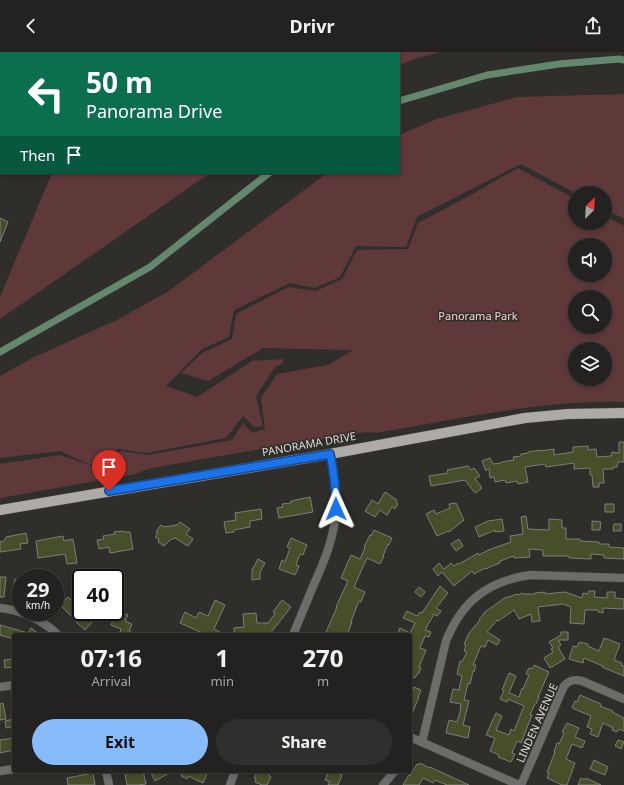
<!DOCTYPE html>
<style>
:root{--surface:#242220;--page:#302f2d;--text:#f1f3f6;--muted:#a3a4a5;--line:#413f3e;--accent:#87bbfb}
body{margin:0;font-family:"Noto Sans",sans-serif;background:var(--page);color:var(--text);height:100vh;display:flex;flex-direction:column;font-size:15px;white-space:nowrap}
*{box-sizing:border-box;margin:0}
p{font-size:13px;color:var(--muted)}
.icon{flex:none;width:22px;height:22px;fill:none;stroke:currentColor;stroke-width:2;stroke-linecap:round;stroke-linejoin:round}
.map{position:relative;flex:1;overflow:hidden}
.side{position:absolute;left:12px;top:581px;width:400px;height:140px;display:flex;flex-direction:column;background:var(--surface);border-radius:4px;box-shadow:0 2px 6px #0003,0 0 0 1px var(--line)}
.side>*{flex:none}
.hud{position:absolute;left:0px;top:0px;width:400px;height:122px;box-shadow:0 2px 6px #0003,0 0 0 1px var(--line);background:#0b6e4f;color:#fff;overflow:hidden}
.needle{width:26px;rotate:24deg}
.buttons{position:absolute;left:568px;top:134px;display:grid;gap:8px}
.buttons a{display:grid;place-items:center;width:44px;height:44px;border-radius:50%;background:var(--surface);box-shadow:0 2px 6px #0003,0 0 0 1px var(--line);font-size:20px}
.speed{position:absolute;left:12px;top:517px;display:flex;gap:8px;font-size:20px;font-weight:700;text-align:center}
.speed>*{display:grid;place-content:center;width:52px;height:52px;border-radius:50%;background:var(--surface);box-shadow:0 2px 6px #0003,0 0 0 1px var(--line);line-height:1}
.speed small{font-size:10px;font-weight:400}
.speed .limit{border:2px solid #111;border-radius:6px;background:#fff;color:#111}
.pin{position:absolute;display:grid;place-items:center;width:34px;height:34px;color:#fff;margin:-41px -17px;border-radius:50% 50% 50% 0;rotate:-45deg;box-shadow:0 0 4px #0007}
.pin .icon{rotate:45deg}
.me{position:absolute;width:44px;margin:-22px;rotate:359deg;stroke-linejoin:round;filter:drop-shadow(0 0 3px #0008)}
.turn{display:flex;align-items:center;gap:14px;height:84px;padding:0 20px;font-size:18px}
.turn .icon{width:52px;height:52px;stroke-width:2.5}
.turn b{display:block;font-size:28px;line-height:34px}
.then{display:flex;align-items:center;height:38px;padding:0 20px;background:#0003;gap:8px;font-size:15px}
.eta{display:flex;justify-content:space-evenly;align-items:center;height:68px;text-align:center}
.eta b{font-size:24px;font-weight:700;line-height:28px}
.action{display:flex;gap:8px;margin-top:auto;padding:8px 20px}
.action a{flex:1;height:46px;border-radius:24px;background:var(--accent);color:#111;font-size:16px;font-weight:700;line-height:46px;text-align:center}
.action a+a{background:var(--page);color:var(--text)}
header{display:flex;justify-content:space-between;align-items:center;height:52px;padding:0 20px;background:var(--surface);font-size:18px;font-weight:700}
.map>svg:first-child{display:block}
.green{fill:#5f383a;fill-rule:evenodd}
.lines{fill:none;stroke-linecap:round;stroke-linejoin:round}
.canal{stroke:#64886e;stroke-width:7}
.building{fill:#474e2a;stroke:#7d7e7a}
.minor-casing{stroke:#4c4a47;stroke-width:9}
.tertiary-casing{stroke:#4c4a47;stroke-width:9}
.primary-casing{stroke:#4c4a47;stroke-width:11}
.minor{stroke:#6e6c6b;stroke-width:8}
.tertiary{stroke:#6e6c6b;stroke-width:8}
.primary{stroke:#aeaaa8;stroke-width:10}
.route-casing{stroke:#114b97;stroke-width:10}
.route{stroke:#1a73e8;stroke-width:7}
.labels{text-anchor:middle;stroke-width:3;stroke-linejoin:round;paint-order:stroke}
.park-label{font-size:11px;fill:#f5d6d6;stroke:#302e2b}
.street-label{font-size:11px;fill:#dddcda;stroke:#302e2b}
</style>
<header><svg class="icon" aria-label="back" viewBox="0 0 24 24"><path d="M15 5l-7 7 7 7"/></svg>Drivr<svg class="icon" aria-label="share" viewBox="0 0 24 24"><path d="M12 15V3M7 8l5-5 5 5M5 13v7h14v-7"/></svg></header>
<div class="map">
<svg width="624" height="733" viewBox="0 0 624 733">
<rect width="100%" height="100%" fill="#302e2b"/>
<path class="green" d="M104,0H441L414,7L399,14V1H103Z
M624,42V167L605,157V141H575L521,112L417,165L406,195L356,194L340,225L315,236L290,231L234,258L229,285L202,297L166,334L197,345L252,309L283,307V311L275,315L256,344L263,374L254,375L243,364L226,386L147,401L119,397L90,413L60,399L0,406V324L32,306L117,268L169,239L327,121H399V83L437,67L517,45Z
M518,116L575,147V171H605V164L624,174V350C540,348 458,367 376,381L366,380L278,394L147,417L136,422L0,446V412L60,403L92,414L121,399L148,403L232,388L243,371L252,381L265,377L261,346L277,322L328,313L353,298L263,296L208,329L181,321L202,301L232,287L236,262L288,235L316,239L342,227L357,198L408,197L418,171L476,140ZM575,193H605V223H575ZM575,245H605V275H575ZM575,297H605V327H575Z
M52,121H210L0,267V245Z"/>
<g class="lines">
<path class="canal" d="M399,49L487,23L559,12L619,7L624,8
M0,300L150,215L269,121"/>
</g>
<path class="building" d="M0,166L8,170L0,190Z
M619,390H624V410H618L617,415H613V417H603L604,431H599V435H593L592,423H590V416L574,417V411L546,415L545,412L525,415L528,430L518,432L517,429L506,431L505,428L495,430L494,425L490,426L489,416L486,419L482,409L490,406L493,412L501,411L502,410L514,408L513,405L521,404V402L528,401V400L540,398V399L554,397V403L573,400V395L588,394V398L596,397L597,405L611,404L612,400L619,401Z
M468,414L471,418L474,416L480,424L475,427L481,434V437L475,441L465,428L431,434L429,424L448,421L447,418Z
M385,440L397,448L396,450L398,452L395,457L392,455L387,463L380,458L375,465L365,459L372,448L378,452Z
M310,445L313,460L279,466L277,456L283,455L282,452L291,451V449Z
M456,451L464,468L449,480L448,479L437,484L426,462L434,458L436,462L450,456L449,452Z
M605,452H614V460H605Z
M261,457L262,467L250,469V475L234,478V480L226,481L224,470L236,468L235,461Z
M526,464L528,477L549,478V467L562,468V476H566V487H580V489L599,490V492H609V495L624,496V507L604,506V503L591,502V507L569,506V504H543V498L529,497L530,505L514,506V504L500,509V511L492,514L486,517L485,516L474,522L472,519L454,534L442,520L438,524L433,517L439,511L444,517L451,511L454,514L458,511L459,512L478,501L479,503L488,498L511,490L510,484L523,482L521,465Z
M502,467L504,479L495,480V478L479,485L475,475L488,469Z
M592,469L601,470L600,478H592Z
M180,470L190,477L186,482L193,487L188,494L175,486L170,488L164,494L158,490L159,487L155,485L158,481L156,480L161,473L164,475L177,473Z
M614,472H621V479H613Z
M374,478L392,486L389,493L388,492L383,504H384L380,512L367,506L354,535L365,540L361,550L359,549L353,564L351,570H352L347,583H344L339,581L338,583L333,580L332,582L326,580L337,555H336L348,529L341,526L351,503L360,507L365,496L364,495L370,483L371,484Z
M123,479L124,480H130L133,497L110,501L109,495L99,497L97,488L104,487L103,484L115,482L114,480Z
M26,481L28,491L20,492L21,497L0,500V489L3,490L6,485Z
M63,484L64,489L73,487L77,511L67,512L65,502L38,506L36,489Z
M291,486L307,493L303,503L300,502L296,513L299,514L295,523L279,517L282,508L285,510L290,496L287,495Z
M459,487L463,494L456,499L451,492Z
M258,507L265,511L260,520V527L252,528V518Z
M27,519L34,521L32,526H25Z
M0,525H6L4,545H0Z
M15,527L21,529V541L12,539Z
M440,534L448,541L436,556L441,559L437,564L434,562L425,578L431,580L429,585L425,584L420,596L426,598L419,615L421,616L419,621H418L415,626L410,624V583H397L400,576L410,581L415,571L403,566L407,559L417,564L420,560L422,561Z
M419,535L425,540L421,545L415,540Z
M589,539H595L594,545L607,546V540H615V546L624,547V557L603,556V561L598,560V558H585L584,572L570,571L571,555L563,552L538,555L540,569L532,570L531,562L519,567L514,558L498,569L497,568L487,580L500,588L497,593L488,588L485,595L481,594L473,613H476L474,620L473,619L470,632L468,631L464,648L469,649L463,673L470,675L468,686L446,681L449,668L457,670L460,660L461,652L450,650L453,637L459,638L462,624L457,622L460,609L462,610L467,600L464,599L466,593L464,592L469,581L480,568H479L485,560L506,545V546L517,542L518,543L522,541L523,542H535V541L545,540V542L565,540L582,546L583,541L588,542Z
M68,545L81,557V560H84L87,562L88,561L95,567L85,578L76,570V569L60,553Z
M215,548L225,553L214,577L226,583H207L180,571L185,560L196,566L199,560L208,564Z
M282,548L291,555L269,583H234V576L244,575L243,562L256,561L257,571H268L275,562L273,560Z
M117,559L128,563L125,569L132,572L129,579L137,583H119L121,577L111,573Z
M0,573L28,581L31,576L40,583H14V587L0,583Z
M561,580H568V588H558L561,593L558,595L565,607L550,616L544,606L553,600L551,597L553,596L549,590L561,583Z
M604,586L620,592L614,608L622,611L621,613L624,614V624L602,615L603,614L584,606L583,611L569,607L573,594L577,595L579,590L588,592V594L599,599Z
M14,607V615L5,616L4,608Z
M534,613L549,620L538,645H539L536,652H535L530,663H532L521,691L517,689L512,701L515,702L511,710L498,705L499,703L490,699L495,686L486,683L496,661L502,664L496,678L509,683L511,677L514,679L524,654L508,647L507,650L500,647L504,639L502,638L509,621L516,624L509,641L519,645L522,636L523,637L529,623L526,622L529,616L532,617Z
M414,635L421,638L418,645H419L410,666V645Z
M580,643L601,652L600,654L613,659L612,660L624,666V679L619,677L617,680L612,678L613,676L603,671L598,685L590,682L592,677L587,675L591,664L572,656L575,649L577,650Z
M3,651L6,667L0,668V652Z
M14,667V674L6,676L5,669Z
M567,671L579,676L575,685L585,689L582,696L572,692L566,707L575,711L567,733H562L547,726L549,721L547,720L555,700H554L557,691L559,692L564,681L562,680Z
M14,686V698L0,701V688Z
M618,688L624,690L621,697L615,694Z
M594,708L608,715L605,723L590,717Z
M420,711L429,716L430,715L469,733H447L435,728L433,731L423,726L419,733H403L409,723L410,724L417,712L419,713Z
M131,719H143L146,732L138,733H127L125,722L129,721Z
M150,719H173L155,729Z
M176,719H208L203,731L188,724L187,727L181,724L182,722Z
M258,719H271L269,724L271,725L267,733H262L255,730L256,727L254,726Z
M329,719H333L342,723L338,733H328L330,730L325,728Z
M93,721L95,733H68L67,726Z
M581,726L585,728L586,726L601,733H578Z"/>
<g class="lines">
<defs>
<path id="minor" d="M84,1L85,0
M0,31H1
M0,556C21,558 43,568 58,583
M0,635L14,633
M410,685L519,733
M422,690L446,589C462,549 488,529 530,523L624,526
M0,719L14,717
M106,719L109,733
M383,733L395,719
M521,733L564,634C569,628 574,627 582,629L624,647"/>
<path id="tertiary" d="M293,583C300,566 307,549 314,532C325,508 335,483 336,456C337,438 334,420 330,402
M230,733L235,719"/>
<path id="primary" d="M0,458L330,402L525,366L568,362L624,361"/>
</defs>
<use href="#minor" class="minor-casing"/>
<use href="#tertiary" class="tertiary-casing"/>
<use href="#primary" class="primary-casing"/>
<use href="#minor" class="minor"/>
<use href="#tertiary" class="tertiary"/>
<use href="#primary" class="primary"/>
</g>
<g class="lines">
<defs>
<path id="route" d="M109,439L330,402C334,420 336,438 336,457"/>
</defs>
<use href="#route" class="route-casing"/>
<use href="#route" class="route"/>
</g>
<g class="labels">
<g class="park-label">
<text x="478" y="268">Panorama Park</text>
</g>
<g class="street-label">
<text transform="translate(309 392) rotate(-10)" y="4">PANORAMA DRIVE</text>
<text transform="translate(537 671) rotate(-66)" y="4">LINDEN AVENUE</text>
</g>
</g>
</svg>
<div class="buttons">
<a><svg class="needle" viewBox="-14 -14 28 28"><path d="M0-13l5 13h-10z" fill="#e53935"/><path d="M0 13l5-13h-10z" fill="#a3a4a5"/></svg></a>
<a><svg class="icon" aria-label="sound" viewBox="0 0 24 24"><path d="M4 9h4l5-4v14l-5-4H4zM17 9q2 3 0 6"/></svg></a>
<a><svg class="icon" aria-label="search" viewBox="0 0 24 24"><circle cx="10" cy="10" r="6"/><path d="M15 15l6 6"/></svg></a>
<a><svg class="icon" aria-label="layers" viewBox="0 0 24 24"><path d="M12 4l9 5-9 5-9-5zM3 14l9 5 9-5"/></svg></a>
</div>
<div class="speed"><div>29<small>km/h</small></div><div class="limit">40</div></div>
<div class="pin" style="left:109px;top:439px;background:#d93025"><svg class="icon" aria-label="arrive" viewBox="0 0 24 24"><path d="M6 21V4h12l-3 4 3 4H6"/></svg></div>
<svg class="me" style="left:336px;top:457px" viewBox="-20 -20 40 40"><path d="M0-17L14 15 0 8-14 15z" fill="#1a73e8" stroke="#fff" stroke-width="4"/></svg>
<div class="hud">
<div class="turn"><svg class="icon" aria-label="left" viewBox="0 0 24 24"><path d="M17 20v-9H6M10 6l-5 5 5 5"/></svg><div><b>50 m</b>Panorama Drive</div></div>
<div class="then">Then<svg class="icon" aria-label="arrive" viewBox="0 0 24 24"><path d="M6 21V4h12l-3 4 3 4H6"/></svg></div>
</div>
<section class="side">
<div class="eta">
<div><b>07:16</b><p>Arrival</p></div>
<div><b>1</b><p>min</p></div>
<div><b>270</b><p>m</p></div>
</div>
<div class="action"><a>Exit</a><a>Share</a></div>
</section>
</div>
